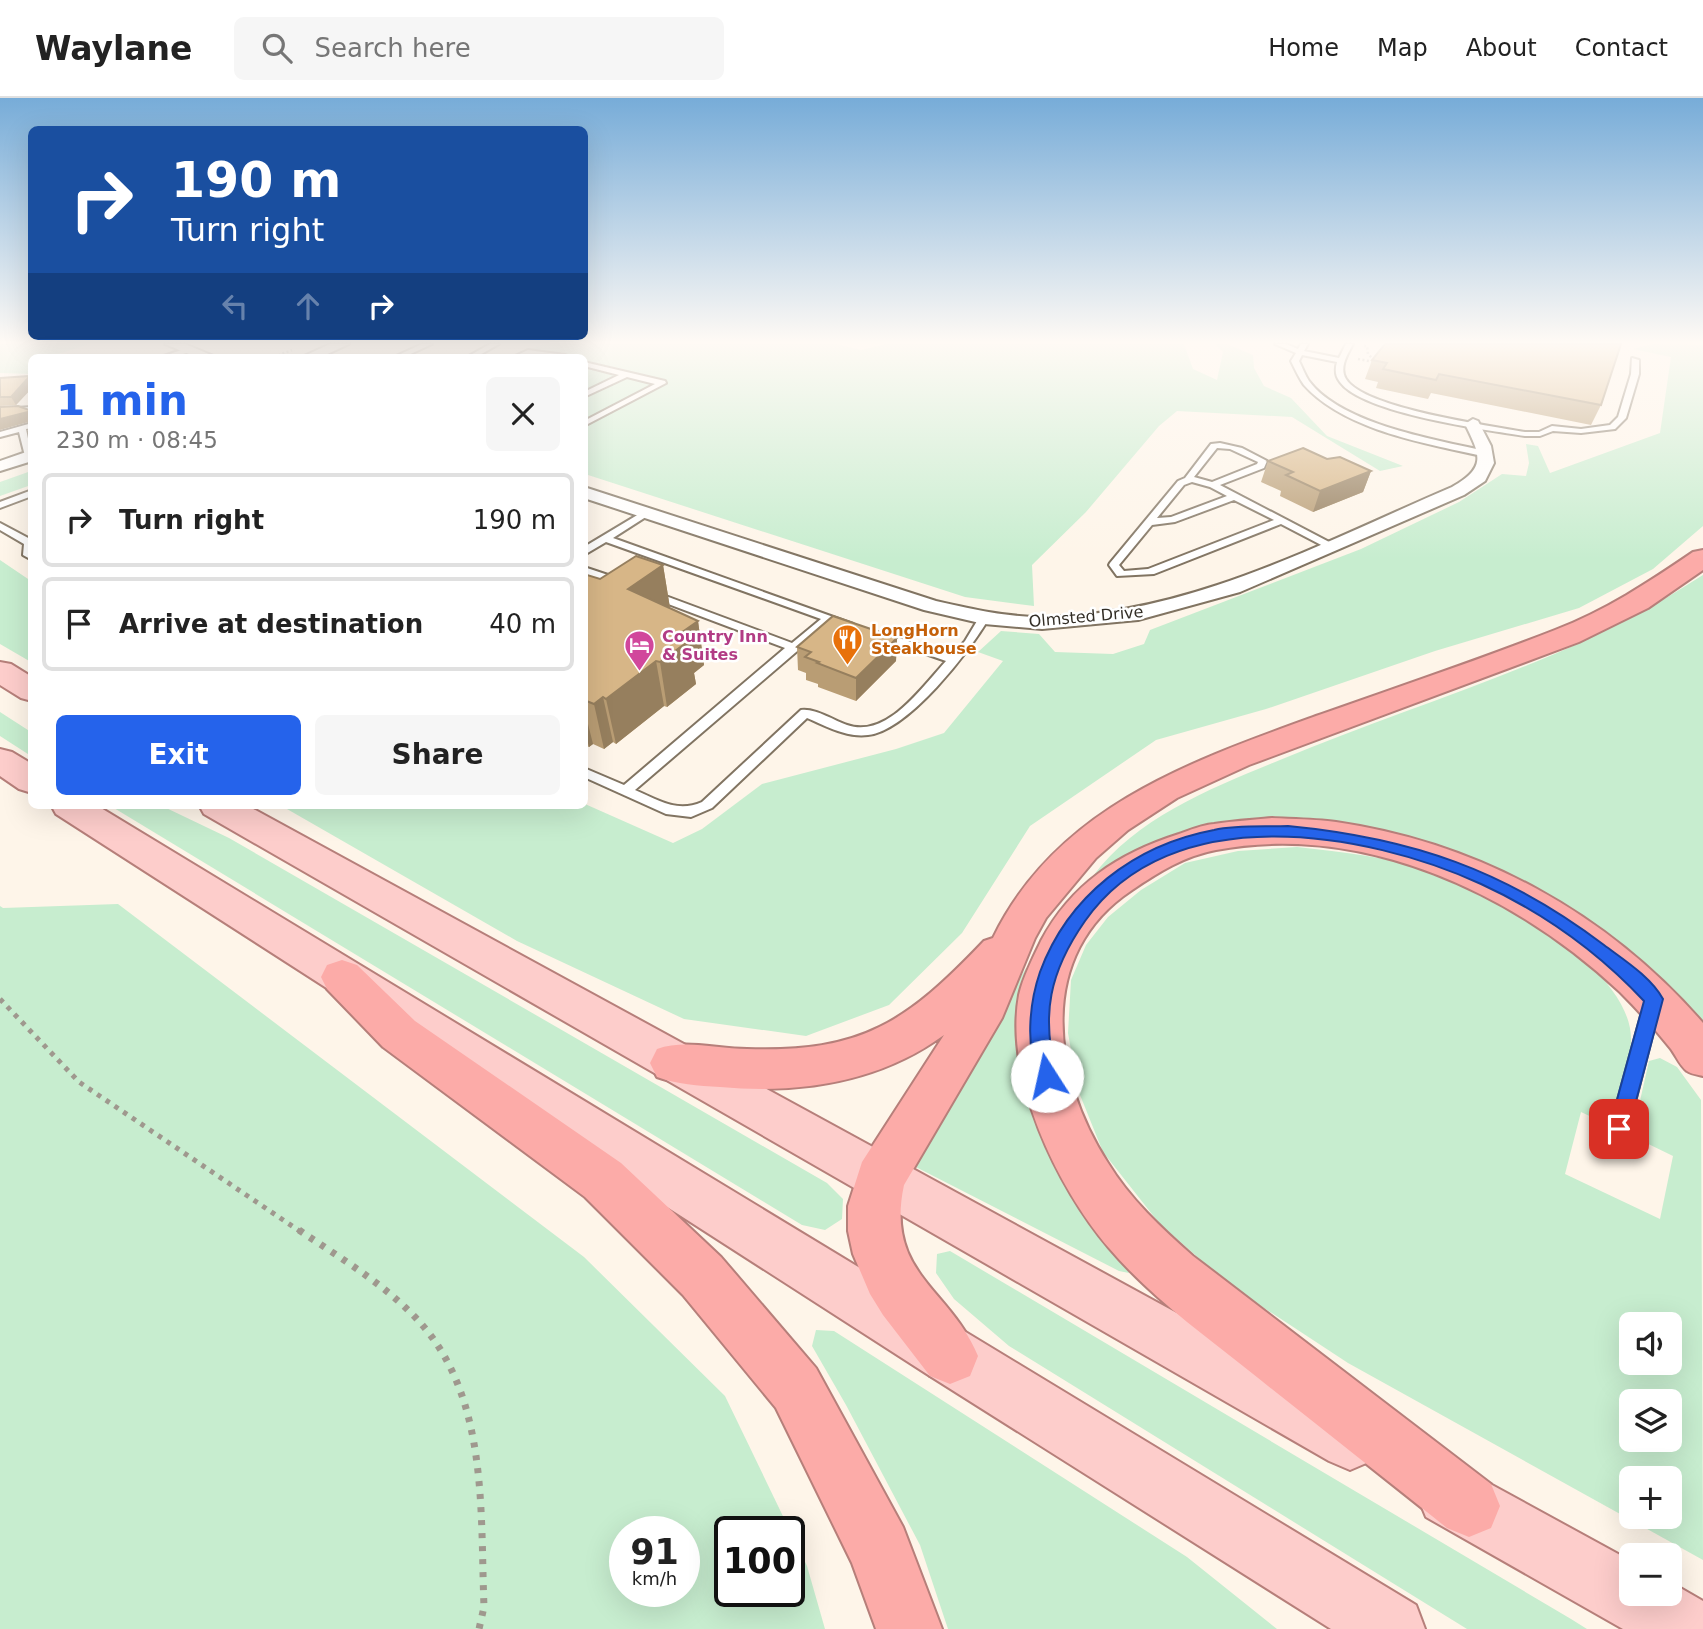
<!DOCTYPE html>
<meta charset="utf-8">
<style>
:root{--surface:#fff;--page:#f6f6f6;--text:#222;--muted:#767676;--line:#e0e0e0;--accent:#2563eb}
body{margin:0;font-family:"DejaVu Sans",sans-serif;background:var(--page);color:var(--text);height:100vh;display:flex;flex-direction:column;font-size:26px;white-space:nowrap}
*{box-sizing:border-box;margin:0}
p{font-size:23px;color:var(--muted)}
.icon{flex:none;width:38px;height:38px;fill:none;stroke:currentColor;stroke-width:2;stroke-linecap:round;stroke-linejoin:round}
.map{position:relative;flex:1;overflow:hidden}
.side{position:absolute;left:28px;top:256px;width:560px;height:455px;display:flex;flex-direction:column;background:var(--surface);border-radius:10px;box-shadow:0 7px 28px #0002}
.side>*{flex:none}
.hud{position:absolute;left:28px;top:28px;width:560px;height:214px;border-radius:10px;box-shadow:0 7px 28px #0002;background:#1a4fa0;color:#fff;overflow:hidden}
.fabs{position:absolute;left:1619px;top:1214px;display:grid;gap:14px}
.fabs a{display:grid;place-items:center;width:63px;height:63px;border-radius:10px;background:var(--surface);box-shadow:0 7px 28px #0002;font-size:35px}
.speed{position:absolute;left:609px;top:1418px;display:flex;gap:14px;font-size:35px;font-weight:700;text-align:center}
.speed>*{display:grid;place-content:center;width:91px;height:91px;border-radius:50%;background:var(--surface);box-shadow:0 7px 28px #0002;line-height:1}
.speed small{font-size:18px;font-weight:400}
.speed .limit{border:4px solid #111;border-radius:10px;background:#fff;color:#111}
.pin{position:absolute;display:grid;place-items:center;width:60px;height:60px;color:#fff;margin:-30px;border-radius:14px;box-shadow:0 4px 10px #0006}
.me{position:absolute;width:77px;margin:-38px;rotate:350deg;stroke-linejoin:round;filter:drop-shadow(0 0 5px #0008)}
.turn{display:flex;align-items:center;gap:24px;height:147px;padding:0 28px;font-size:32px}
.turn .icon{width:91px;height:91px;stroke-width:2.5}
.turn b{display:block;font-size:49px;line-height:60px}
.lanes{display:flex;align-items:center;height:66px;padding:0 28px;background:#0003;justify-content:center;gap:35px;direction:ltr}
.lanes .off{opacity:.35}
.round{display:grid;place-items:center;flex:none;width:74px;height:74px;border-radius:10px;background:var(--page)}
.overview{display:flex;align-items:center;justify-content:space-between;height:119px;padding:0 28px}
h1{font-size:42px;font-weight:700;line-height:52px;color:var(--accent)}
.button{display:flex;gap:14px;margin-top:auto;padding:14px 28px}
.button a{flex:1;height:80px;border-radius:10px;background:var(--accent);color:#fff;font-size:28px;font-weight:700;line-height:80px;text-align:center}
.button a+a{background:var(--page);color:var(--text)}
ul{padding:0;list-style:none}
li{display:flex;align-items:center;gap:21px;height:94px;margin:0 14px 10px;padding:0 14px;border:4px solid var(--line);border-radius:10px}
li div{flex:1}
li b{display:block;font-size:26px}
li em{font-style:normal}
header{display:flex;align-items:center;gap:42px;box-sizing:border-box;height:98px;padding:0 35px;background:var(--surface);border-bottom:2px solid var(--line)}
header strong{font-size:33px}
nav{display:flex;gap:38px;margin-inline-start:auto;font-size:24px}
.search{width:490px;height:63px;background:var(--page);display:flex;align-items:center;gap:18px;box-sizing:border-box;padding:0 24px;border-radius:10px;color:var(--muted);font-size:26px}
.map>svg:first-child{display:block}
.green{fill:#c7edcf;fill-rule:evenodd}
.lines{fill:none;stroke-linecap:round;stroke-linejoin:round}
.service-casing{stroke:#817462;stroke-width:4}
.minor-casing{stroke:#817462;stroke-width:4}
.primary-casing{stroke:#b67f7a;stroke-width:4}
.motorway-casing{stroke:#b67f7a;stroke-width:4}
.path-far2{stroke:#9f988e;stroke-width:2.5;stroke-dasharray:2 2.5;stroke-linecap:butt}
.path-far1{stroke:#9f988e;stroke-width:5;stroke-dasharray:4.5 6;stroke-linecap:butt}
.path{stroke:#9f988e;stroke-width:7;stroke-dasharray:5 8;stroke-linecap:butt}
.service{fill:#fff;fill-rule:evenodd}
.minor{fill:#fff;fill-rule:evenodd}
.primary{fill:#fdcdcb;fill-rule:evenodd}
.motorway{fill:#fcaba8;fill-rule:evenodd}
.wall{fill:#b99d74}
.shaded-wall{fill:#967f5e}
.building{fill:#d7b687;stroke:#967f5e;stroke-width:2}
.route{fill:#2563eb;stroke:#184099;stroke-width:2}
.labels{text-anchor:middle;stroke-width:5;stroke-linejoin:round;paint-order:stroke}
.far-street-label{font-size:16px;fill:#332e26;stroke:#fff}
.far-food-label{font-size:16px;font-weight:bold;fill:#c56008;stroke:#fff;text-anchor:start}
.far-hotel-label{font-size:16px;font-weight:bold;fill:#b23c85;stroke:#fff;text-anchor:start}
</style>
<header>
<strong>Waylane</strong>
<div class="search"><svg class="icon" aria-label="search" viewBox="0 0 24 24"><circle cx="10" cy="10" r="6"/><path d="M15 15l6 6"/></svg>Search here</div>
<nav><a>Home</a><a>Map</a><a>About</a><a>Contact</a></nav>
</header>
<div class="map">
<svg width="1703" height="1531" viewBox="0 0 1703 1531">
<rect width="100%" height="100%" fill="#fef5e9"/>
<path class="green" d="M0,246H89L49,259H32L31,276L0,275Z
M544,246H836L861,252L886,246H1184L1193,271L1217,282L1223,254L1215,246H1227L1253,257L1254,270L1264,288L1291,300L1327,338L1403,368L1380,373L1292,319L1177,313L1159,328L1086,414L1032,467L1034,508L965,499L585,376L584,259H510Z
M1652,246L1703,247V428L1653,471L1579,510L1435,553L1266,611L1156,642L1030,728L962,835L889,907L806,938L684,921L517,843L280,707L585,706L673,745L702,731L762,686L896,651L944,635L1003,563L978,554L1001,533L1039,536L1055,554L1113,556L1144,546L1150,532L1361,451L1459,404L1502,376L1526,378L1529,365L1526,346L1538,348L1550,375L1660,335L1671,259L1633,251Z
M31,373V387L0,398V384Z
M0,462L31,483V564L0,546Z
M1703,477V927L1380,735L1166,741L1129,756L1093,778C1137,719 1214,689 1280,662C1364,627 1450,599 1533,565C1593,541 1649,512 1703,477Z
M0,614L31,634V658L0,638Z
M109,707H160L229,740L827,1085L843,1101L842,1121L825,1132L802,1127Z
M1297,749C1344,754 1388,759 1433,774C1493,793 1631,869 1631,941C1631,966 1620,1004 1615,1030L1581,1014L1565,1076L1660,1121L1673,1058L1632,1038L1649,963L1660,960L1677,969L1701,1002L1703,1462L1348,1265L1229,1187L1159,1125L1103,1054L1078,992L1068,935L1071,882L1086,847L1108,819L1141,792L1185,765L1238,753ZM1631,1227H1670V1265H1631ZM1631,1304H1670V1342H1631ZM1631,1381H1670V1419H1631Z
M118,806L584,1159L725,1298L807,1468L825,1531H0V808L3,810ZM625,1433H684V1493H625ZM730,1433H789V1493H730Z
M1026,870L1037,874L1129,1175L1119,1173L910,1066Z
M950,1153L1571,1521L1587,1531H1467L1009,1248L954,1201L936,1175L937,1156Z
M816,1232L834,1233L1187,1459L1277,1531H948L920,1447L846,1307L812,1248Z"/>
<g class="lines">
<defs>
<path id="service" d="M422,246H432L404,259H394Z
M490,246H499L476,259H467Z
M1275,246H1286L1298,251L1301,246H1308L1304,253L1339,260L1346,246H1353C1347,257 1339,270 1346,281C1363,310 1490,328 1525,334H1539L1552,328L1581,331L1610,327L1618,319L1631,276L1632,260L1639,262V276L1626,320L1615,331L1581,335L1553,333L1540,338H1525C1486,332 1362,315 1340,284C1335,278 1335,271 1337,264L1302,257L1299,263C1302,269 1305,277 1309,283C1342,327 1438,342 1490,354V358L1487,359C1429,346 1345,333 1304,287C1299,280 1295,271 1291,263L1296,255Z
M187,250L190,254L172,259H161Z
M528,252L565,257L569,259L529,256L513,259Z
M584,264L665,283L666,285L584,328V323L655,286L627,279L584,299V294L619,277L584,268Z
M32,309V313L0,315V311Z
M32,325V330L26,331L32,360L29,361L25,358L19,334L0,339V334Z
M1220,345L1242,350L1267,363L1264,370L1220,387L1333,446V450H1327L1281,426L1154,476L1117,478L1109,467L1110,465L1178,383L1185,380L1211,346ZM1217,350L1230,351L1258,364L1257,366L1212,384L1194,379ZM1192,384L1210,389L1227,398L1171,419L1157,420L1184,387ZM1234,402L1274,422L1148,471L1124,473L1119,467L1152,427L1175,424Z
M32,392V398L0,410V404Z
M644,413L652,415L613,440L853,526L848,529L831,524L635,692C658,702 677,715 702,704L801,612C815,610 833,622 847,627C887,641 922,589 946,563L877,539V535H885L951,558L965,543L980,518L984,517L989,520C970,553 908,633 868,637C847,640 826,628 807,620L712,710L691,719L666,716L584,679V670L624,687L785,550L647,498V494H655L792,545L821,521L606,444L584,457V449Z
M0,425L32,442V462L23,457L24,446L0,432Z
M584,469L623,482L624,484L619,487L584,476Z
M1652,900L1658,902L1660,907L1628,1031L1625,1037L1619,1039L1613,1037L1610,1031L1644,907L1646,902Z"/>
<path id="minor" d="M165,246H185L216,259H196Z
M330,246H349L321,259H302Z
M1473,321L1478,323L1491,348L1494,365L1485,383L1464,397L1240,494L1138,522L1042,531L984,526L924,512L584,400V389L936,503C971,511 1006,519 1042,519C1188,518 1321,445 1452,389C1486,370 1481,358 1465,326Z
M32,352V363L0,373V363Z"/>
<path id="primary" d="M0,564L11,566L32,579V603L21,600L0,587Z
M0,651L12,654L32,666V695L19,691L0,678Z
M51,707H96L1416,1507L1425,1531H1331L930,1278L56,716Z
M199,707H246L1371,1321L1380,1342L1371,1363L1350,1372L1329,1363L204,716Z
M1448,1366L1470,1375L1631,1463V1496H1670V1484L1703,1503V1531H1623L1426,1419L1417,1397L1426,1375Z"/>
<path id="motorway" d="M1703,452V472L1648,510L1579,544L1249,667L1177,700L1128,732L1096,760L1046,820L1035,840L1002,920L904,1087C885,1176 950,1190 978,1258L970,1278L950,1286L930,1278L883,1217L870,1196L853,1156L848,1133V1108L862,1064L944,937C878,985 799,996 720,989C698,988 677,986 657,979L650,965L657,951C685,941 717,951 747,951C862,955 907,924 984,843L993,840C1056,710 1189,664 1316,618C1395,590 1476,563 1555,532C1605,513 1649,484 1693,454Z
M1272,720C1293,721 1315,721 1336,724C1480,745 1608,816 1703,925V978C1699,977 1691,976 1687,973C1681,969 1676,958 1671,951C1655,931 1638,912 1620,894C1514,795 1363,724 1216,752C1184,758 1159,774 1132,792C1035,856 1052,978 1108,1065C1130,1101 1161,1130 1193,1158L1491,1386L1500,1408L1491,1430L1469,1439L1447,1430C1381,1377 1314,1325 1248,1272C1200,1234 1149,1197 1109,1150C1057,1089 1004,979 1019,897C1023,879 1033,860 1041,843C1071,786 1119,755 1179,736C1190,732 1202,727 1214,726C1233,723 1253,722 1272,720Z
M342,862L357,867L415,923L621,1065L721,1159L816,1270L903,1429L942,1531H876L852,1465L776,1310L683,1197L585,1099L383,949L327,891L321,879L327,867Z"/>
</defs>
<use href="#service" class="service-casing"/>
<use href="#minor" class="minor-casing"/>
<use href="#primary" class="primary-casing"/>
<use href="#motorway" class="motorway-casing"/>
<path class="path-far2" d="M1364,248H1367L1368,256L1375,263
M274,259L292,252
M1358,261L1374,264"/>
<path class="path-far1" d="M0,901L79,984L301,1134"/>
<path class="path" d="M299,1132C337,1158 378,1182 411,1215C489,1291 480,1409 484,1509L479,1531"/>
<use href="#service" class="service"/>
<use href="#minor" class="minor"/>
<use href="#primary" class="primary"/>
<use href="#motorway" class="motorway"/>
</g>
<path class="wall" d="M1372,262L1601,307L1591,327L1431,295L1428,301L1376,290L1378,284L1365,281Z
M0,280H32V290L16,307L0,308Z
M1327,361L1371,373L1363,394L1313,414L1280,398L1281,393L1261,384L1268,363Z
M663,467L670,510L698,523L704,567L694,575L696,586L667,609L664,608L616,646L613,644L604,651L593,646L589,649L584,647V476L600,481Z
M897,540L896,563L856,603L818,589V586L806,582V575L798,572L797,549Z"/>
<path class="shaded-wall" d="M30,278L32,280V290L16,307L11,299Z
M32,313V323L0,332V321Z
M1371,373L1363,394L1313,414L1320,393Z
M663,467L670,510L628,491Z
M698,523L704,567L694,575L696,586L667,609L660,564L678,537Z
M897,540L896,563L856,603V580Z
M656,563L664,608L616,646L606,601Z
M603,599L613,644L604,651L594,606Z
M584,610L593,646L589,649L584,629Z"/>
<path class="building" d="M1385,246H1621L1601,307L1439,276L1436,282L1383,271L1387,265L1372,262Z
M30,278L11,299H0V280Z
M18,308L32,313L0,321V309Z
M1303,350L1327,361L1340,359L1371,373L1320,393L1286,377L1293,374L1268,363Z
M636,458L663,467L628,491L698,523L678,537L690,542L660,564L656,563L606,601L603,599L594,606L584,602V476L600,481Z
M833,518L897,540L856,580L817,565L819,564L805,559L811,554L797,549Z"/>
<linearGradient id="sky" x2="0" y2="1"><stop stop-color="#77acd8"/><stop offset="0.53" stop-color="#fffaf5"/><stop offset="1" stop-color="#fffaf5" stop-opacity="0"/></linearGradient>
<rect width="1703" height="461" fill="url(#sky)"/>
<path class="route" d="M1288,728C1412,740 1505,772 1604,847C1624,862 1651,879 1663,901L1627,1037L1619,1040L1612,1037L1609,1031L1644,903C1599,855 1542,814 1481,786C1365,733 1171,700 1085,823C1050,873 1040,917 1057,978L1054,983L1047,986L1040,983C1025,951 1029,906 1040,874C1068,798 1134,747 1214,732C1237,727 1264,729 1288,728Z"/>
<defs>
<symbol id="restaurant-pin" viewBox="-11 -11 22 30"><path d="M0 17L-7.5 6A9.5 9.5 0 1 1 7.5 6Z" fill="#e8710a" stroke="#fff"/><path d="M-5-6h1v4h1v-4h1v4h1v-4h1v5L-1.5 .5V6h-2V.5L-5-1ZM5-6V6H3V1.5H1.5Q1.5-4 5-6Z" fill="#fff"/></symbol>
<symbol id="hotel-pin" viewBox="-11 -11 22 30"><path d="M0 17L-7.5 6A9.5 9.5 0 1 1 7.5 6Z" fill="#d1479c" stroke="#fff"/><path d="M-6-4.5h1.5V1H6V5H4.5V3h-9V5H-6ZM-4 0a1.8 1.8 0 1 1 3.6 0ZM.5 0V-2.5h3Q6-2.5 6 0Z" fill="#fff"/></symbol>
</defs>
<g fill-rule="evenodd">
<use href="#restaurant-pin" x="830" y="524" width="35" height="47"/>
<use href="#hotel-pin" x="622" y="530" width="35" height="47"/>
</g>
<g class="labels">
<g class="far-street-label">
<text transform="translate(1086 518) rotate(-5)" y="6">Olmsted Drive</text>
</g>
<g class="far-food-label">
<text x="871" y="538">LongHorn<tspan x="871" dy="18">Steakhouse</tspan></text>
</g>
<g class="far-hotel-label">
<text x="662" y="544">Country Inn<tspan x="662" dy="18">&amp; Suites</tspan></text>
</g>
</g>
</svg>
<div class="fabs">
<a><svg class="icon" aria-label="sound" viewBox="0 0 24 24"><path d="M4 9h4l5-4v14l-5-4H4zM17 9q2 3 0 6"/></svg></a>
<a><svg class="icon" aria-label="layers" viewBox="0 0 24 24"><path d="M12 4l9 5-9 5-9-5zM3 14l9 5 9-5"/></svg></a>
<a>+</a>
<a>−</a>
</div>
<div class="speed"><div>91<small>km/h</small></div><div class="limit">100</div></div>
<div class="pin" style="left:1619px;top:1031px;background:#d93025"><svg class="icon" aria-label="arrive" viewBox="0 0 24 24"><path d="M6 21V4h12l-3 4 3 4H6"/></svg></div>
<svg class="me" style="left:1047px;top:978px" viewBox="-20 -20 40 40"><circle r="19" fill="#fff"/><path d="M0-13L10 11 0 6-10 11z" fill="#2563eb"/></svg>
<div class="hud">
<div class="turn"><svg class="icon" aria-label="right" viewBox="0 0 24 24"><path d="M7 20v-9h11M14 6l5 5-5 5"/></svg><div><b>190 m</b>Turn right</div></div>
<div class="lanes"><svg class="icon off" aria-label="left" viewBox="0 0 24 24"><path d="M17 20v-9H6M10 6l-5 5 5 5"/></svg><svg class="icon off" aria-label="ahead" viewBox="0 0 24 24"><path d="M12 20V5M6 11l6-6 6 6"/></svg><svg class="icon" aria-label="right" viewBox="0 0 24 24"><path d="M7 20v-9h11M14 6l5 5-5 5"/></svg></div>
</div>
<section class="side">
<div class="overview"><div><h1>1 min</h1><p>230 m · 08:45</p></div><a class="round"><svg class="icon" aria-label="close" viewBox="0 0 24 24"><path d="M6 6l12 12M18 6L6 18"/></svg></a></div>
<ul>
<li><svg class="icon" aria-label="right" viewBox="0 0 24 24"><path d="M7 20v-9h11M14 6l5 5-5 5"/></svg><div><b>Turn right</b></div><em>190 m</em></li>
<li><svg class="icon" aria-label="arrive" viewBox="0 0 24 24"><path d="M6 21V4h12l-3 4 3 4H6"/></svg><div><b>Arrive at destination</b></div><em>40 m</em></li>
</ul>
<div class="button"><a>Exit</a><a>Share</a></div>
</section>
</div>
